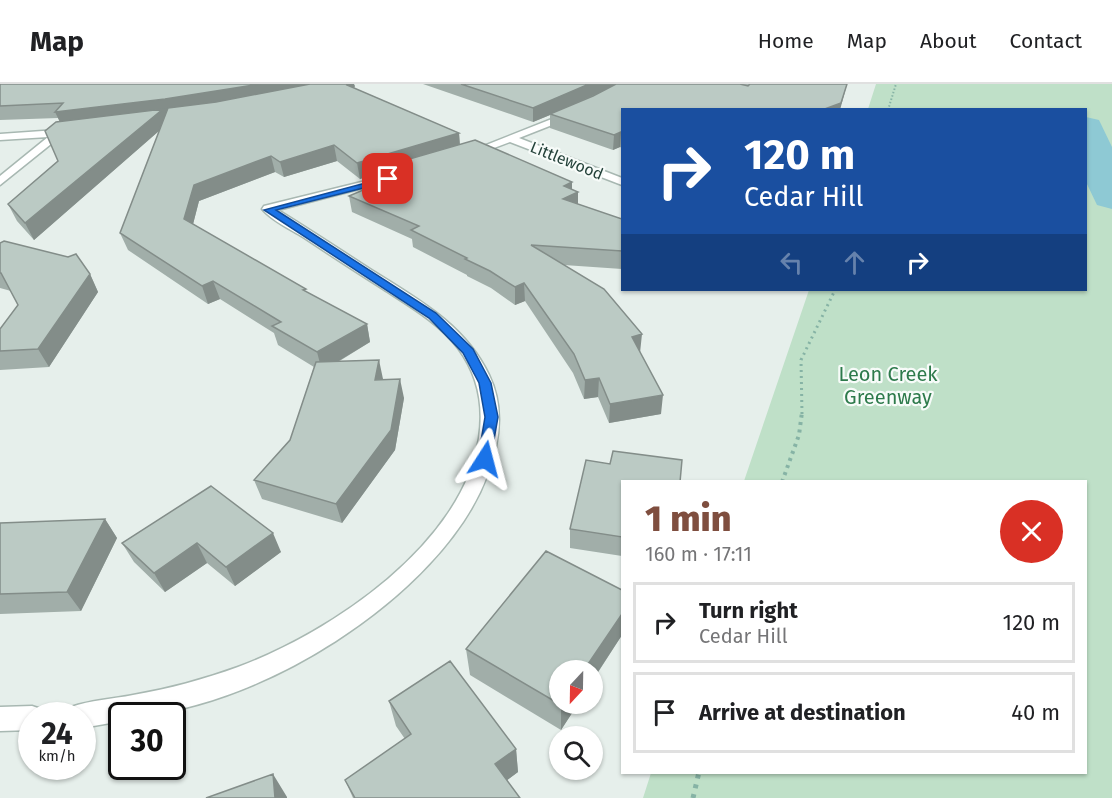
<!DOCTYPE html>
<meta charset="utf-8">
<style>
:root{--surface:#fff;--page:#f2f2f2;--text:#202124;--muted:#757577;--line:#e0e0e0;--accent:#7f4e3f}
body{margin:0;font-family:"Fira Sans",sans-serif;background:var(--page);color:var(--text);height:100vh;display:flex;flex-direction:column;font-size:22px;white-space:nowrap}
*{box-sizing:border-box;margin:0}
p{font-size:20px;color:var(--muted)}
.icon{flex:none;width:33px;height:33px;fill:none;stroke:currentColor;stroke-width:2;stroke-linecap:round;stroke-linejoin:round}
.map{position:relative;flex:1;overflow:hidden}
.side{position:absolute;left:621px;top:396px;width:466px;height:294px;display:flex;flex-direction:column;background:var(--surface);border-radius:0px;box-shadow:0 2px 4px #0004}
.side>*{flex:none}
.hud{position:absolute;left:621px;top:24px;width:466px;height:183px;border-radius:0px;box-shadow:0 2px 4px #0004;background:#1a4fa0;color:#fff;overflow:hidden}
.needle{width:39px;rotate:202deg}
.fabs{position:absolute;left:549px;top:576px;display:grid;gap:12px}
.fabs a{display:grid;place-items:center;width:54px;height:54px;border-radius:50%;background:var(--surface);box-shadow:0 2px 4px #0004;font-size:30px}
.speed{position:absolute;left:18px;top:618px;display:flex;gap:12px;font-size:30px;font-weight:700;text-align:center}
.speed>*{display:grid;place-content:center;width:78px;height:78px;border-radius:50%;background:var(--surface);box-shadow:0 2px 4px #0004;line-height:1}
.speed small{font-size:15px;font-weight:400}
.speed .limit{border:3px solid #111;border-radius:9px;background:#fff;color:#111}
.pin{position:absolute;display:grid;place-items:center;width:51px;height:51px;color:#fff;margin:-26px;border-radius:12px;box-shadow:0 3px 9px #0006}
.me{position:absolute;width:66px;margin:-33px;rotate:9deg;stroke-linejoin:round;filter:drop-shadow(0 0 4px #0008)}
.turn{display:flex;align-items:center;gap:21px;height:126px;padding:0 24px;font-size:27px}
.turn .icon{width:78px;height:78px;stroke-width:2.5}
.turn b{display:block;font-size:42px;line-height:51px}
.lanes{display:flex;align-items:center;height:57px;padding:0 24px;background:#0003;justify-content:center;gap:30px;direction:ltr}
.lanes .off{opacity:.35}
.round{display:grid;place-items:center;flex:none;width:63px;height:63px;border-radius:32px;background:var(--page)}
.head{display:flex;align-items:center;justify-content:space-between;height:102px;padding:0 24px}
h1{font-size:36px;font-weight:800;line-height:45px;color:var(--accent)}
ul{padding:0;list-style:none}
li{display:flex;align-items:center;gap:18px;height:81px;margin:0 12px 9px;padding:0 12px;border:3px solid var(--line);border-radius:0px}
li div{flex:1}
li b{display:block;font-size:22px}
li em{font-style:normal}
header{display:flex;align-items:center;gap:36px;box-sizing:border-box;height:84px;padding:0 30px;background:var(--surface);border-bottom:2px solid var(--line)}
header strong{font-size:28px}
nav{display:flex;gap:33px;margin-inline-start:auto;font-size:21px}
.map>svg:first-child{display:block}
.green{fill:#bfe0c8}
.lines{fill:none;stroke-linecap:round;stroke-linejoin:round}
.river{fill:#8ec9d4;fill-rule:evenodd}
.minor-casing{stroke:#a8b8b2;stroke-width:3}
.path-far3{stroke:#86b3a5;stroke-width:2;stroke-dasharray:1.5 2;stroke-linecap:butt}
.path-far2{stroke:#86b3a5;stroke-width:3;stroke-dasharray:2 4;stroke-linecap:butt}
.path-far1{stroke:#86b3a5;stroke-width:4;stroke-dasharray:3 4.5;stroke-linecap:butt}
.path{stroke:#86b3a5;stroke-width:5;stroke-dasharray:4 6;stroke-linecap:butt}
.minor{fill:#fff;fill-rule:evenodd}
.wall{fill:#a1aea9}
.shaded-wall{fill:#838d89}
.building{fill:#bbcac4;stroke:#838d89;stroke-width:1.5}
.route{fill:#1a73e8;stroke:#114b97;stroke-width:1.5}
.labels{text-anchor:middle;stroke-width:4.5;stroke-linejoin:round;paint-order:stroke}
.far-street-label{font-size:16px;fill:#24423a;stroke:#f7fbf9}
.park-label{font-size:20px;fill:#2d7a4b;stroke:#f7fbf9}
</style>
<header>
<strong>Map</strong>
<nav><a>Home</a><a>Map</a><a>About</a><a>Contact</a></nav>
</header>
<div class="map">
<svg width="1112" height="714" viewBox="0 0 1112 714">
<rect width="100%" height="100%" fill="#e6efeb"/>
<path class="green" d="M876,0H1112V714H643L651,689L1086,688V398L744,397L809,206H1086V26L868,25Z"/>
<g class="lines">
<path class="river" d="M1086,33L1099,36L1112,63V125L1097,121L1086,98Z"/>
<defs>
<path id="minor" d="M572,27L575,28V32L519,54L622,94V101L510,58L470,73L461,71Z
M71,45L76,48L75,50L61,52L0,101V92L48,53L0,56V50Z
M394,90L400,93L398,95L278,126C309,145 339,165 370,185C416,214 465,240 489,291C505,324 500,359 487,392C442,513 249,632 122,632V637L82,644V632H68L71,623C90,616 113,615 133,611C169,605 205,595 238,583C332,548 463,460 479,354C484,321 478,291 458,264C439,239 409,222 383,205C356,188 330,171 303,153C290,145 272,137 262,125L264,122Z
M32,622L41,625L44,632H32V646L0,647V623Z"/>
</defs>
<use href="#minor" class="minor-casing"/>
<path class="path-far3" d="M888,26L896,0"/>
<path class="path-far2" d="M802,330L801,276L835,206"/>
<path class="path-far1" d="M782,398L799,351L802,328"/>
<path class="path" d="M693,714L699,688"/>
<use href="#minor" class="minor"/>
</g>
<path class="wall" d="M0,0H354V4L459,49L460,61L572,98V105L578,120L622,135V185L564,181L640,268L661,330L609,339L598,313L584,315L573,289L525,217L515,221L491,204L467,192V191L413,163L412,155L352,128L349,112L371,103L369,92L360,95L337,77L284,93L275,88L199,117L193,140L307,208L367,240L370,258L338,278L383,295L404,314L395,366L342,439L262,415L254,396L290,356L314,283L278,261L274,249L220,215L208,220L128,166L120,149L159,47L34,156L17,137L8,120L58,77L60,38L58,34L0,36Z
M423,0H847L622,26V64L620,63L613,66L550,44V31L533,38Z
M0,159L90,190L98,208L49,283L0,286V245L18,221L11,207L0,204Z
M622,398V472L570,464V445Z
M211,402L281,468L235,502L207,479L165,508L134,478L122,459Z
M105,435L117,454L81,527L0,530V439Z
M622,506V551L561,646L470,591L466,565Z
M389,617L516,665L518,688L507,696L520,714H353L345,696L405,655L396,642Z"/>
<path class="shaded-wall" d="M260,0H328L254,15L165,30L168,39L34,156L25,139L156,31L62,42L55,28Z
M348,0H354L355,2L350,15Z
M589,0H619L551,30H550V31L533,38V24Z
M847,0L840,26H822Z
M621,48L620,63L613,66L614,51Z
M459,49L460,64L368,87L369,92L360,95L357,79Z
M334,61L337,77L284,93L280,78Z
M271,72L275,88L199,117L190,152L184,135L194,101Z
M572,98V111L578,108V124L563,132L564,102Z
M90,190L98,208L49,283L38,265Z
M213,197L220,215L208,220L202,202Z
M524,199L525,217L515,221V203Z
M367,240L370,258L322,287L317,268Z
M642,250L640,269L632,253Z
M379,276L383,295L375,296Z
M599,294L598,313L584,315L585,296Z
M400,295L404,314L395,366L342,439L336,420Z
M663,311L661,330L609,339L610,320Z
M105,435L117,454L81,527L67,508Z
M273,449L281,468L235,502L226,483Z
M197,459L207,479L165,508L154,489Z
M622,530V551L592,597V586H584Z
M562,620H578L561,646V621Z
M516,665L518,688L498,703L495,680Z
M273,690L287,713V714H275Z"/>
<path class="building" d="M0,0H260L165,15L55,28L63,19L0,22Z
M310,0H348L347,1L459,49L357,79L334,61L280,78L271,72L194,101L184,135L306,205L303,206L367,240L317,268L272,242L281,238L213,197L202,202L120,149L168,24L216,18Z
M461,0H589L533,24Z
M616,0H740L748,2L750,0H847L841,19L822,26H622V49L621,48L614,51L550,30L593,12Z
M163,25L25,139L8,120L58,77L45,47L56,38Z
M475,56L572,98L564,102L578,108L563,115L622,135V167L531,161L604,205L642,250L632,253L663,311L610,320L599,294L585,296L574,270L524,199L515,203L490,187L465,175L467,174L411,146L419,142L349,112L382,98L368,87Z
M4,157L68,173L76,170L90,190L38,265L0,267V245L18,221L1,189H0V159Z
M379,276L375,296L400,295L391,346L336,420L254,396L290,356L316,278Z
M613,367L682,376L680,398H622V453L570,445L586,376L610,380Z
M211,402L273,449L226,483L197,459L154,489L122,459Z
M105,435L67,508L0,510V439Z
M546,467L622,506V530L584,586H560V620H562L561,621L466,565Z
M450,577L516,665L495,680L520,714H355L345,696L411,650L389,617Z
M273,690L275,714H206Z"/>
<path class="route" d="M388,93L393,95L391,97L276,126L436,229L473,265L491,299L498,333L490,378L485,380L478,375L485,333L479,299L463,269L429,234L264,126Z"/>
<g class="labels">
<g class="far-street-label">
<text transform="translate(567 76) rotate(22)" y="6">Littlewood</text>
</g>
<g class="park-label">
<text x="888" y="297">Leon Creek<tspan x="888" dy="23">Greenway</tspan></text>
</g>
</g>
</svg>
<div class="fabs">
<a><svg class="needle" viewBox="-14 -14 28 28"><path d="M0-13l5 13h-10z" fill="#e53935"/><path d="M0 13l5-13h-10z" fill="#757577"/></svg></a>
<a><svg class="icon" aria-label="search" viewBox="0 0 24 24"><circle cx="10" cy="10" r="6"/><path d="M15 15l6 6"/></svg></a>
</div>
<div class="speed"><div>24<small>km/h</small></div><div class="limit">30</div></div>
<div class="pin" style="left:388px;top:95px;background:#d93025"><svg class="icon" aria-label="arrive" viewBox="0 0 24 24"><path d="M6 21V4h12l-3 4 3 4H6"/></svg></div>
<svg class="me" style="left:485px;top:375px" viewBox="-20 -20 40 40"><path d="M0-17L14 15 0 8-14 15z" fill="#1a73e8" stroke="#fff" stroke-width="4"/></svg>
<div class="hud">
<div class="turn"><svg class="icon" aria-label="right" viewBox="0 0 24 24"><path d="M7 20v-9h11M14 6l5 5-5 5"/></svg><div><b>120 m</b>Cedar Hill</div></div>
<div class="lanes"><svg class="icon off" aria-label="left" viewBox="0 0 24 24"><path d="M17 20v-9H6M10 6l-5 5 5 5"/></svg><svg class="icon off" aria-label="ahead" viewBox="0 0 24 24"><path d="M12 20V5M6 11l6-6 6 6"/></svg><svg class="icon" aria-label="right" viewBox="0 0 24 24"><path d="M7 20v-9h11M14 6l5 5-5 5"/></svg></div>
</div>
<section class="side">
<div class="head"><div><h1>1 min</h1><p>160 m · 17:11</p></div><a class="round" style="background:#d93025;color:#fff"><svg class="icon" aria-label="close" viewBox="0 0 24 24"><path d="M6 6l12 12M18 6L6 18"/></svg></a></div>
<ul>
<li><svg class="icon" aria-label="right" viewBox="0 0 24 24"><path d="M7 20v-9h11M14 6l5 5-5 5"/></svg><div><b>Turn right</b><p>Cedar Hill</p></div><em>120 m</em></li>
<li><svg class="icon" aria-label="arrive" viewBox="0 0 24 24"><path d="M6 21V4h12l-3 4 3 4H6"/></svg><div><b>Arrive at destination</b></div><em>40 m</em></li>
</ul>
</section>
</div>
